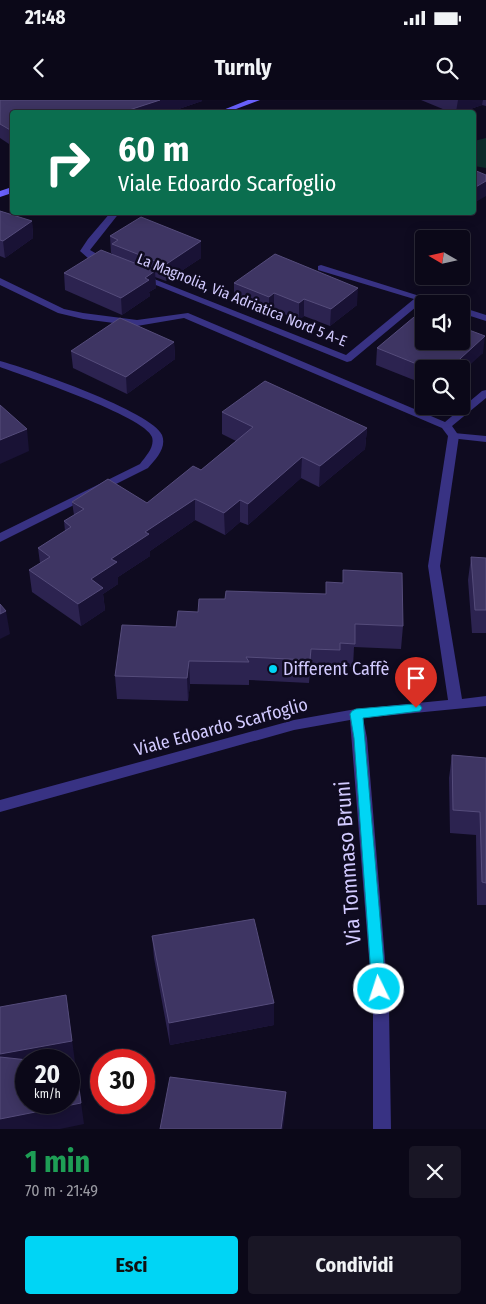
<!DOCTYPE html>
<html lang="it">
<meta charset="utf-8">
<style>
:root{--surface:#0b0818;--page:#191625;--text:#f1f3f6;--muted:#9a9aa2;--line:#2b2937;--accent:#00d5f5}
body{margin:0;font-family:"Fira Sans Condensed",sans-serif;background:var(--page);color:var(--text);height:100vh;display:flex;flex-direction:column;font-size:19px;white-space:nowrap}
*{box-sizing:border-box;margin:0}
p{font-size:16px;color:var(--muted)}
.icon{flex:none;width:28px;height:28px;fill:none;stroke:currentColor;stroke-width:2;stroke-linecap:round;stroke-linejoin:round}
.map{position:relative;height:1029px;overflow:hidden}
.drawer{display:flex;flex-direction:column;background:var(--surface);flex:1}
.drawer>*{flex:none}
.banner{position:absolute;left:10px;top:10px;width:466px;height:105px;border-radius:5px;box-shadow:0 2px 12px #0003,0 0 0 1px var(--line);background:#0b6e4f;color:#fff;overflow:hidden}
.needle{width:32px;rotate:279deg}
.fabs{position:absolute;left:415px;top:130px;display:grid;gap:10px}
.fabs a{display:grid;place-items:center;width:55px;height:55px;border-radius:5px;background:var(--surface);box-shadow:0 2px 12px #0003,0 0 0 1px var(--line);font-size:25px}
.speed{position:absolute;left:15px;top:949px;display:flex;gap:10px;font-size:25px;font-weight:700;text-align:center}
.speed>*{display:grid;place-content:center;width:65px;height:65px;border-radius:50%;background:var(--surface);box-shadow:0 2px 12px #0003,0 0 0 1px var(--line);line-height:1}
.speed small{font-size:12px;font-weight:400}
.speed .limit{border:8px solid #d22;background:#fff;color:#111}
.pin{position:absolute;display:grid;place-items:center;width:42px;height:42px;color:#fff;margin:-51px -21px;border-radius:50% 50% 50% 0;rotate:-45deg;box-shadow:0 0 5px #0007}
.pin .icon{rotate:45deg}
.me{position:absolute;width:55px;margin:-28px;rotate:356deg;stroke-linejoin:round;filter:drop-shadow(0 0 4px #0008)}
.turn{display:flex;align-items:center;gap:18px;height:105px;padding:0 25px;font-size:22px}
.turn .icon{width:65px;height:65px;stroke-width:2.5}
.turn b{display:block;font-size:35px;line-height:42px}
.round{display:grid;place-items:center;flex:none;width:52px;height:52px;border-radius:5px;background:var(--page)}
.summary{display:flex;align-items:center;justify-content:space-between;height:85px;padding:0 25px}
h1{font-size:30px;font-weight:700;line-height:38px;color:#1e9e55}
.action{display:flex;gap:10px;margin-top:auto;padding:10px 25px}
.action a{flex:1;height:58px;border-radius:5px;background:var(--accent);color:#111;font-size:20px;font-weight:700;line-height:58px;text-align:center}
.action a+a{background:var(--page);color:var(--text)}
.status{display:flex;justify-content:space-between;align-items:center;height:35px;padding:0 25px;background:var(--surface);direction:ltr}
.status svg{height:14px;fill:currentColor}
header{display:flex;justify-content:space-between;align-items:center;height:65px;padding:0 25px;background:var(--surface);font-size:22px;font-weight:700}
.map>svg:first-child{display:block}
.green{fill:#0e2b2b}
.lines{fill:none;stroke-linecap:round;stroke-linejoin:round}
.service{fill:#383283;fill-rule:evenodd}
.minor{fill:#383283;fill-rule:evenodd}
.secondary{fill:#6a61ff;fill-rule:evenodd}
.wall{fill:#2c2350}
.shaded-wall{fill:#191235}
.building{fill:#3e3563;stroke:#554c7b}
.route{fill:#00d5f5;stroke:#008a9f}
.poi-dot{fill:#00d5f5;stroke:#0f0b20;stroke-width:2}
.labels{text-anchor:middle;stroke-width:5;stroke-linejoin:round;paint-order:stroke}
.far-street-label{font-size:15px;fill:#d2caff;stroke:#0f0b20}
.poi-label{font-size:18px;fill:#d2caff;stroke:#0f0b20;text-anchor:start}
.street-label{font-size:18px;fill:#d2caff;stroke:#0f0b20}
.near-street-label{font-size:21px;fill:#d2caff;stroke:#0f0b20}
</style>
<div class="status"><b>21:48</b><svg viewBox="0 0 49 12"><path d="M0 12V9h3v3zM5 12V6h3v6zM10 12V3h3v9zM15 12V0h3v12zM26 1h20v11H26zM47 4h2v5h-2z"/></svg></div>
<header><svg class="icon" aria-label="back" viewBox="0 0 24 24"><path d="M15 5l-7 7 7 7"/></svg>Turnly<svg class="icon" aria-label="search" viewBox="0 0 24 24"><circle cx="10" cy="10" r="6"/><path d="M15 15l6 6"/></svg></header>
<div class="map">
<svg width="486" height="1029" viewBox="0 0 486 1029">
<rect width="100%" height="100%" fill="#0f0b20"/>
<path class="green" d="M486,38V68L474,66V41Z"/>
<g class="lines">
<path class="service" d="M454,333L486,336V342L450,338L449,336Z"/>
<path class="minor" d="M111,112H120L90,150L109,161L111,163L106,166L89,159L80,151L88,139Z
M321,165L445,204L422,202L351,261L347,262L136,177L141,174L144,175L346,255L414,199L318,170V166Z
M0,178L64,209L83,213L137,220L188,213L445,322L482,291L486,290V298L452,326L459,336L440,466L462,599L486,596V606L363,618L367,638L389,908L391,1029H373V908L350,620L294,630L0,712V700L294,620L356,609L448,600L428,466L448,336L442,328L184,218L137,226L83,219L58,213L0,185Z
M461,207L486,215V221L461,213Z
M0,261C27,268 153,312 162,335C167,348 156,359 148,368L0,442V433L140,364C146,356 155,347 152,337C145,316 24,276 0,267Z"/>
<path class="secondary" d="M248,0H260L228,12H218Z
M12,87V93L0,97V91Z"/>
</g>
<path class="wall" d="M0,0H202V1L170,12H12V46L0,38Z
M421,0H486V6L482,5L462,12H450Z
M0,111L32,121L33,138L5,158L0,156Z
M110,136L201,141V158L166,181L155,177L156,188L149,192L150,196L122,215L65,190L64,173L112,155V153H111Z
M234,183L357,205L330,226L304,216L299,220L274,210L269,213L234,199Z
M174,242L175,259L127,294L73,268L71,251Z
M377,248L483,253L461,269H424V284L376,265Z
M222,312L367,328L365,349L319,387L301,378L248,425L240,422L225,435L195,420L150,451V456L118,477V484L103,494L105,510L81,526L32,492L29,470L40,463L38,448L65,431L64,421L74,415L72,402L147,403L201,370L236,341L222,334Z
M471,457L486,458V533H472L468,480Z
M343,470L403,526L401,549L354,547L353,567L339,566V573L310,572L309,583L249,580V585L190,584L188,601L117,599L115,576L176,527L198,512L225,499L326,494L343,482Z
M452,655L486,658V805H477L476,735L450,733L449,678Z
M152,836L274,903V925L170,945L154,858Z"/>
<path class="shaded-wall" d="M160,0H202V1L170,12H123Z
M458,0H483L482,5L462,12H456Z
M486,81V96L474,103V88Z
M32,121L33,138L5,158L3,141Z
M201,141V158L166,181L165,165Z
M155,171L156,188L149,192L150,196L122,215L121,198L145,178Z
M358,188L357,205L330,226L331,209Z
M274,193V210L269,213V197Z
M304,199V216L299,220V203Z
M485,236L483,253L461,273V269H449Z
M174,242L175,259L127,294L126,277Z
M367,328L365,349L319,387L320,366Z
M27,329L29,351L0,364V340Z
M302,357L301,378L248,425V404Z
M195,399V420L150,451V456L118,477V484L103,494L105,510L81,526L78,504L91,479L111,459L145,432Z
M240,400V422L225,435L224,413Z
M6,511L10,534L0,539V514Z
M189,561L190,584L188,601L187,578Z
M66,895L75,962L69,964V960H26L0,977V954Z
M274,903V925L170,945L169,923Z
M76,966L84,1024L60,1029H0V1019Z
M286,992L285,1013L283,1029H281Z"/>
<path class="building" d="M0,0H160L123,12H12V31L0,24Z
M474,70L486,75V81L474,88Z
M0,111L32,121L3,141L0,140Z
M141,117L201,141L165,165L112,144L118,140L110,136Z
M101,150L155,171L145,178L149,180L121,198L64,173Z
M275,154L358,188L331,209L304,199L299,203L274,193L269,197L234,183Z
M420,212L424,213V241H461V227L485,236L449,269H429L377,248Z
M120,218L174,242L126,277L71,251Z
M265,281L367,328L320,366L302,357L248,404L240,400L224,413L195,399L145,432L149,434L111,459L117,462L91,479L103,488L78,504L29,470L50,457L38,448L71,427L64,421L84,409L72,402L108,379L147,403L193,366L201,370L253,327L222,312Z
M0,305L27,329L0,340Z
M471,457L486,458V510H475Z
M343,470L402,473L403,526L355,524V544L340,543V550L311,549L310,560L246,557L249,562L189,561L187,578L115,576L122,525L176,527L178,511L198,512L199,499H225L226,491L326,494V482L343,483Z
M0,504L6,511L0,514Z
M452,655L486,658V783L482,782L480,712L453,710Z
M254,819L274,903L169,923L152,836Z
M66,895L72,941L0,954V907Z
M0,957L28,960H26V1002H69V965L76,966L81,1003L0,1019Z
M170,977L286,992L281,1029H160Z"/>
<path class="route" d="M416,604L420,605L422,608L420,611L363,618L386,889L384,893L379,895L374,893L372,889L354,638L350,614L352,611L356,609Z"/>
<circle class="poi-dot" cx="273" cy="569" r="5"/>
<g class="labels">
<g class="far-street-label">
<text transform="translate(242 200) rotate(22)" y="5">La Magnolia, Via Adriatica Nord 5 A-E</text>
</g>
<g class="poi-label">
<text x="283" y="575">Different Caffè</text>
</g>
<g class="street-label">
<text transform="translate(221 627) rotate(-15)" y="6">Viale Edoardo Scarfoglio</text>
</g>
<g class="near-street-label">
<text transform="translate(348 763) rotate(-94)" y="7">Via Tommaso Bruni</text>
</g>
</g>
</svg>
<div class="fabs">
<a><svg class="needle" viewBox="-14 -14 28 28"><path d="M0-13l5 13h-10z" fill="#e53935"/><path d="M0 13l5-13h-10z" fill="#9a9aa2"/></svg></a>
<a><svg class="icon" aria-label="sound" viewBox="0 0 24 24"><path d="M4 9h4l5-4v14l-5-4H4zM17 9q2 3 0 6"/></svg></a>
<a><svg class="icon" aria-label="search" viewBox="0 0 24 24"><circle cx="10" cy="10" r="6"/><path d="M15 15l6 6"/></svg></a>
</div>
<div class="speed"><div>20<small>km/h</small></div><div class="limit">30</div></div>
<div class="pin" style="left:416px;top:608px;background:#d93025"><svg class="icon" aria-label="arrive" viewBox="0 0 24 24"><path d="M6 21V4h12l-3 4 3 4H6"/></svg></div>
<svg class="me" style="left:379px;top:889px" viewBox="-20 -20 40 40"><circle r="17" fill="#00d5f5" stroke="#fff" stroke-width="3"/><path d="M0-11L8 9 0 5-8 9z" fill="#fff"/></svg>
<div class="banner">
<div class="turn"><svg class="icon" aria-label="right" viewBox="0 0 24 24"><path d="M7 20v-9h11M14 6l5 5-5 5"/></svg><div><b>60 m</b>Viale Edoardo Scarfoglio</div></div>
</div>
</div>
<section class="drawer">
<div class="summary"><div><h1>1 min</h1><p>70 m · 21:49</p></div><a class="round"><svg class="icon" aria-label="close" viewBox="0 0 24 24"><path d="M6 6l12 12M18 6L6 18"/></svg></a></div>
<div class="action"><a>Esci</a><a>Condividi</a></div>
</section>
